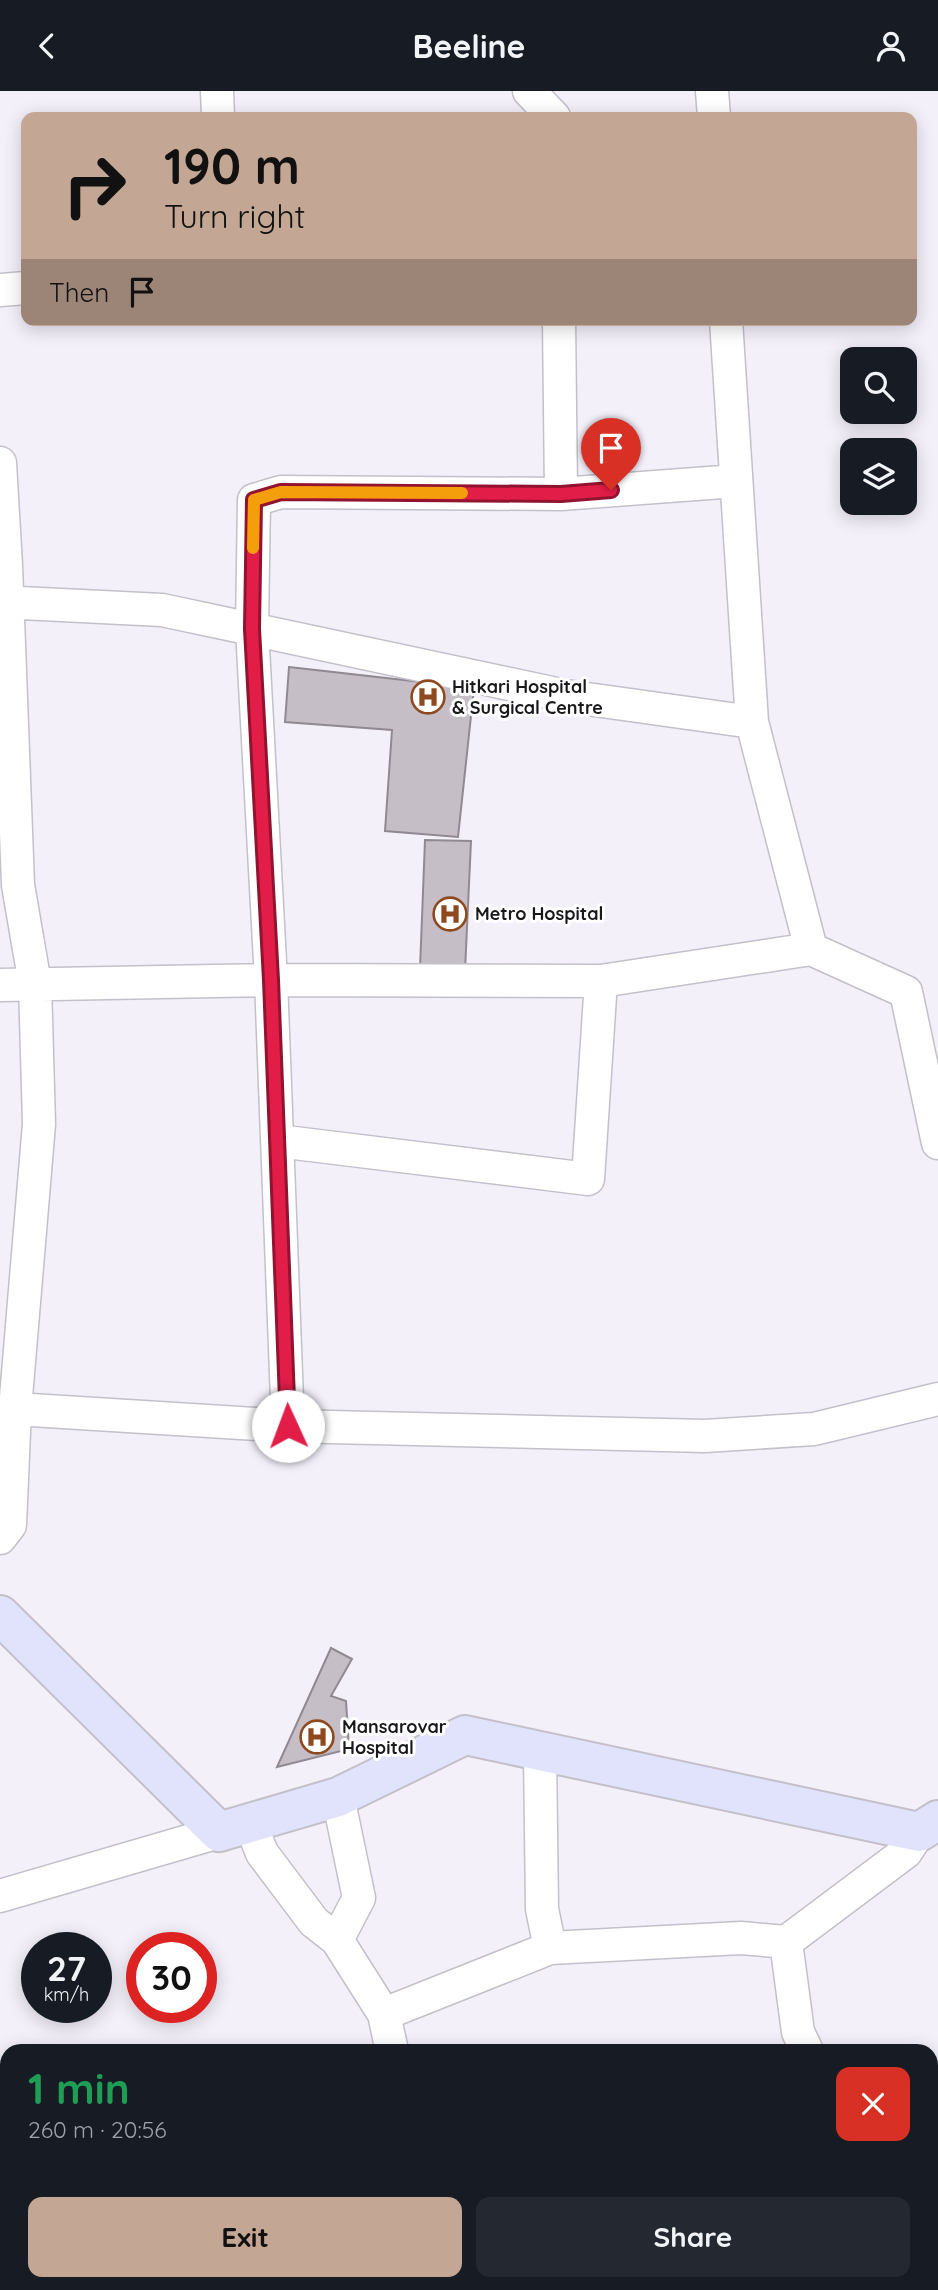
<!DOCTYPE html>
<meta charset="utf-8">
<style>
:root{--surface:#171b24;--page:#242831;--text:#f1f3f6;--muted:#9ea1a6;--accent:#c4a695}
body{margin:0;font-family:Quicksand,sans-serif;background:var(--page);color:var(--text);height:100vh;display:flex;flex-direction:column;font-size:26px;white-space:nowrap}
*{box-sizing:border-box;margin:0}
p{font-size:23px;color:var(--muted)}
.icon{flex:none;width:38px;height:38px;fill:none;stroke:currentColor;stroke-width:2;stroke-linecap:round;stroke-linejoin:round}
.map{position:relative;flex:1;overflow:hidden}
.sheet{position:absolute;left:0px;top:1953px;width:938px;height:247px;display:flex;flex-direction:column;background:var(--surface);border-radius:21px 21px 0 0;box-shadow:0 4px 18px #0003}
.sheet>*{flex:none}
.banner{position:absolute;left:21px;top:21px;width:896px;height:214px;border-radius:14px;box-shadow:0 4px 18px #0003;background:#c4a695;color:#111;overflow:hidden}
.controls{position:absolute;left:840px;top:256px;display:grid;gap:14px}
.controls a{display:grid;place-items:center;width:77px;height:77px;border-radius:14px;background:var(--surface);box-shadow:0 4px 18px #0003;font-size:35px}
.speed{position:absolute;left:21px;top:1841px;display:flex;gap:14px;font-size:35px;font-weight:700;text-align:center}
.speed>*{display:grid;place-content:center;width:91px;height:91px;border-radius:50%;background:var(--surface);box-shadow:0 4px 18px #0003;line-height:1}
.speed small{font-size:18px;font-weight:400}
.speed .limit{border:10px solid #d22;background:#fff;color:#111}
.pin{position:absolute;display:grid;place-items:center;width:60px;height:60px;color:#fff;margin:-72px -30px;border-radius:50% 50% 50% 0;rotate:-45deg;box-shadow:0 0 7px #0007}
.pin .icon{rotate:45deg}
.me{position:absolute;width:77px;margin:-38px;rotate:358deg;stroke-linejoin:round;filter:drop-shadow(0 0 5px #0008)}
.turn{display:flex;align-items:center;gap:24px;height:147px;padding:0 28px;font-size:32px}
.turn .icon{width:91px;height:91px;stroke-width:2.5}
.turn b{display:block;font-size:49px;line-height:60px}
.then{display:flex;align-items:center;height:66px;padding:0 28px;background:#0003;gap:14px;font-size:26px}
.round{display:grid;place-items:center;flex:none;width:74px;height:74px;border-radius:14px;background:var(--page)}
.head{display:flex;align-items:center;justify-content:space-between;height:119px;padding:0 28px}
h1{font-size:42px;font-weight:700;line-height:52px;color:#1e9e55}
.cta{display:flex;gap:14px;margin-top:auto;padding:14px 28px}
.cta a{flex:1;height:80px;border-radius:14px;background:var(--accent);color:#111;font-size:28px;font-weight:700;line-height:80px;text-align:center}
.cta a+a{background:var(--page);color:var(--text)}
header{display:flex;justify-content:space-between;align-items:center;height:91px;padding:0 28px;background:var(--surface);font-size:32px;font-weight:700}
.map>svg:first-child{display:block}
.building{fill:#c6bec6;stroke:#918991;stroke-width:2}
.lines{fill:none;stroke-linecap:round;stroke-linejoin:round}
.street-casing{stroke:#c4c0ca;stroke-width:35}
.secondary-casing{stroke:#c4c0ca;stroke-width:42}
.street{stroke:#fff;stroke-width:32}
.secondary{stroke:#e1e2fc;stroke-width:38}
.route-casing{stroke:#92132f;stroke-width:18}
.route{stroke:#e11d48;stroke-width:12}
.slow{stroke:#f59e0b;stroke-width:12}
.labels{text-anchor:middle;stroke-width:6;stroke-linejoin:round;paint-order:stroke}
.poi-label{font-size:18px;font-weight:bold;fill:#19181b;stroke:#fff;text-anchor:start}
</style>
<header><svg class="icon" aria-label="back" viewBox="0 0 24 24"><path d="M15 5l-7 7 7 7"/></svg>Beeline<svg class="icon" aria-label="person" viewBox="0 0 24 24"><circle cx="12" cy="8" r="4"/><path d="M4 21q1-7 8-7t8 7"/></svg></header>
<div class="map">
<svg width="938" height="2199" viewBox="0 0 938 2199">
<rect width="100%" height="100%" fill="#f3f0fa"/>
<path class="building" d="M289,576L474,597L458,746L385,740L392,639L285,631Z
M425,749L471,750L465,880L420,878Z
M331,1557L352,1568L331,1605L346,1610L349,1658L277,1676Z"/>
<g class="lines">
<defs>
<path id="street" d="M217,0L218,26
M529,0L554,26
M712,0L714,26
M0,199L26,197
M559,229L561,403
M726,229L752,631L811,858L906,901L938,1052
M0,372L6,474L18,794L35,893L39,1033L15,1318L10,1434L0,1447
M0,511L162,519L566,605L752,631
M0,894L271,889L601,890L811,858
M278,1050L588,1088L601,890
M15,1318L288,1335L705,1345L814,1338L938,1308
M288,1335L271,889L252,538L254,409L281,401L561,403L736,390
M540,1660L542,1818L550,1857
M250,1732L262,1762L314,1831L337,1849L384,1923L392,1960
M0,1805L219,1741
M337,1849L359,1807L338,1706
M786,1851L798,1941L807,1960
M384,1923L550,1857L741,1847L786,1851L906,1761L919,1741
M931,2016L938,2011
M0,2090L7,2089
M931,2172L938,2182
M285,2193L289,2199
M511,2193L515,2199
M616,2199L628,2193"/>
<path id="secondary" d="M0,1524L219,1741L338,1706L465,1644L919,1741L938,1729"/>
</defs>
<use href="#street" class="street-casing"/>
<use href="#secondary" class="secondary-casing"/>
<use href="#street" class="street"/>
<use href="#secondary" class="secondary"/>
</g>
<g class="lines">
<defs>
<path id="route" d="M288,1335L271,889L252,538L254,409L281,401L561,403L611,399"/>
</defs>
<use href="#route" class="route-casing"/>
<use href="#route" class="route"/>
<path class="slow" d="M253,457L254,409L281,401L462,402"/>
</g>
<defs>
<symbol id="hospital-ring" viewBox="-11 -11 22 22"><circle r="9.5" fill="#fff" stroke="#8e491f" stroke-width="1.5"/><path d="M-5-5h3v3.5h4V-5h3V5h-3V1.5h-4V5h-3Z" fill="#8e491f"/></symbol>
</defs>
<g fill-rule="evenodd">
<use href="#hospital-ring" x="409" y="587" width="38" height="38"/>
<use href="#hospital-ring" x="431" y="804" width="38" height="38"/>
<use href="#hospital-ring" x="298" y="1627" width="38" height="38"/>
</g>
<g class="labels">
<g class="poi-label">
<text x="452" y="602">Hitkari Hospital<tspan x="452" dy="21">&amp; Surgical Centre</tspan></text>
<text x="475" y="829">Metro Hospital</text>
<text x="342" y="1642">Mansarovar<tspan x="342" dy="21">Hospital</tspan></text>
</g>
</g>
</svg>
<div class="controls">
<a><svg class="icon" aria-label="search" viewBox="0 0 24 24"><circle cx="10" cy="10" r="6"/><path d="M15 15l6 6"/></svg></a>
<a><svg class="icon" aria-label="layers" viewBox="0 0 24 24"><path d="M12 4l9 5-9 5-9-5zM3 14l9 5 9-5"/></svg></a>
</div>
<div class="speed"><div>27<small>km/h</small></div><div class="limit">30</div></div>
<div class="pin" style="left:611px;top:399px;background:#d93025"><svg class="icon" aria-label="arrive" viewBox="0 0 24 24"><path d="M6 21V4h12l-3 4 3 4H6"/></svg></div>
<svg class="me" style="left:288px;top:1335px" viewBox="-20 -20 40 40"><circle r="19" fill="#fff"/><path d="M0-13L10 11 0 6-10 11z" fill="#e11d48"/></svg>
<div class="banner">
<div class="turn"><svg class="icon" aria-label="right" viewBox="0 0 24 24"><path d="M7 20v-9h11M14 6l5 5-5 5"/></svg><div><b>190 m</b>Turn right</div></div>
<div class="then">Then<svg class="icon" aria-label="arrive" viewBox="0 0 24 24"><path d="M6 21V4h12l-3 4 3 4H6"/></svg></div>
</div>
<section class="sheet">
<div class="head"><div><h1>1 min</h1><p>260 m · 20:56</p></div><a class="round" style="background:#d93025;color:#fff"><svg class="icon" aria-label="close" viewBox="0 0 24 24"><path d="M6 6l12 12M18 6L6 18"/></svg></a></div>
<div class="cta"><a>Exit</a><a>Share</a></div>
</section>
</div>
